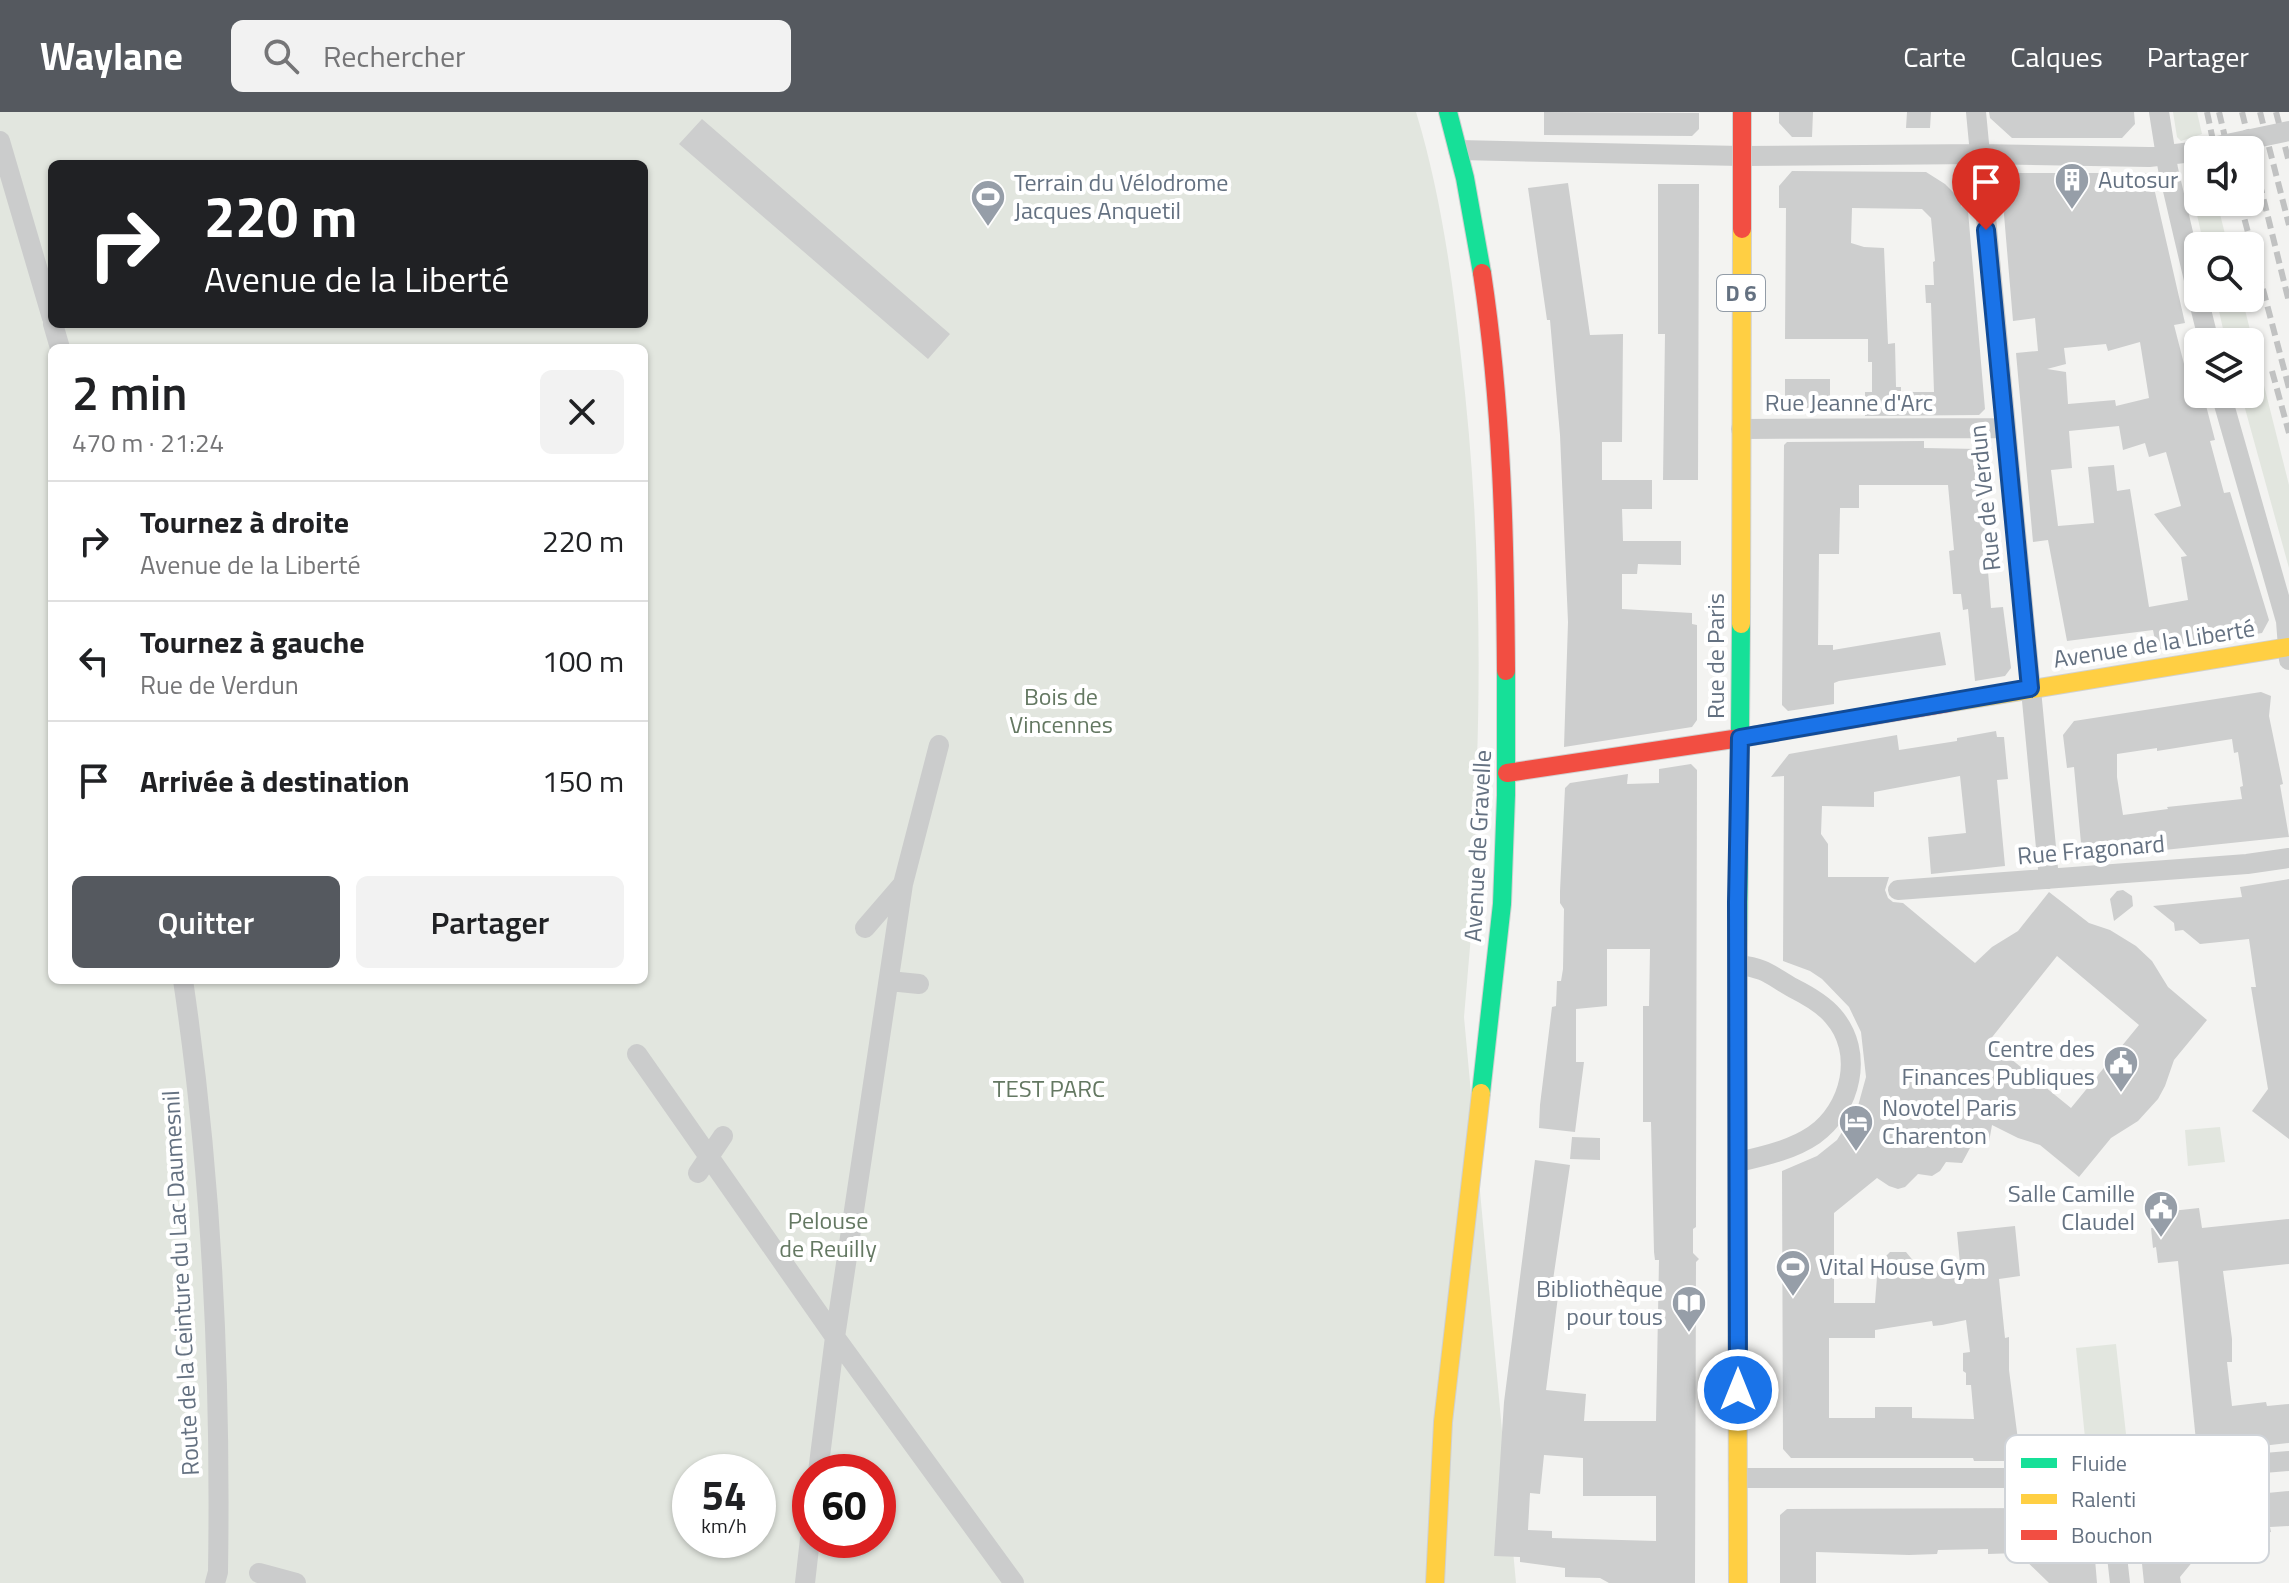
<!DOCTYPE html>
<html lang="fr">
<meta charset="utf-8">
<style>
:root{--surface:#fff;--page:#f2f2f2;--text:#202124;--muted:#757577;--line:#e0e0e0;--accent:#55595f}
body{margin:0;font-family:"Titillium Web",sans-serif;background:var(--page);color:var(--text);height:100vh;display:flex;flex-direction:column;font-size:30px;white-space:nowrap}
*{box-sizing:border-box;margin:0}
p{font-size:26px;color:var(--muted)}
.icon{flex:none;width:44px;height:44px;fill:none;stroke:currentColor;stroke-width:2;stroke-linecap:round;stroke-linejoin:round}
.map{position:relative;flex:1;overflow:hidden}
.side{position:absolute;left:48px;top:232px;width:600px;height:640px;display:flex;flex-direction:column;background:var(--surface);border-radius:12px;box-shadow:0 2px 6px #0004}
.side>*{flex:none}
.top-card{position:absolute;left:48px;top:48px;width:600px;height:168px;border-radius:12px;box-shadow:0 2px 6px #0004;background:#202124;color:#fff;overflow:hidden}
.fabs{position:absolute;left:2184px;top:24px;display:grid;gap:16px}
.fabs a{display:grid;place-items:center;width:80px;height:80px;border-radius:12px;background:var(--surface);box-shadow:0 2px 6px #0004;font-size:40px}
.speed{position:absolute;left:672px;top:1342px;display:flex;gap:16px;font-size:40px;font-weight:700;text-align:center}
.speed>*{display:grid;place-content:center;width:104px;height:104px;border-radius:50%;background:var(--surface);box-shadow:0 2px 6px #0004;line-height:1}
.speed small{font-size:20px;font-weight:400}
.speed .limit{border:12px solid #d22;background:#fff;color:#111}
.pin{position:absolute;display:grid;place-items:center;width:68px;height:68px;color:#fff;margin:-82px -34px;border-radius:50% 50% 50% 0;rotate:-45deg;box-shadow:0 0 8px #0007}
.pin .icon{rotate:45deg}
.me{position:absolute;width:88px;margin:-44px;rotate:0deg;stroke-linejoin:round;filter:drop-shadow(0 0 6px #0008)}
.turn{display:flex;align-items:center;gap:28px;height:168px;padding:0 24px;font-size:36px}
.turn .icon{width:104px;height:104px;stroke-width:2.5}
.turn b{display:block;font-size:56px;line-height:68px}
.round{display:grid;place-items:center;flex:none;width:84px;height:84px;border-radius:12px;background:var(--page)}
.summary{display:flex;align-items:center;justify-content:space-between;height:136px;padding:0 24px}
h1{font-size:48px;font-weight:600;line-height:60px}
.cta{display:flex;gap:16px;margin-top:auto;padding:16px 24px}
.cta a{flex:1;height:92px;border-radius:12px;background:var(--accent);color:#fff;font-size:32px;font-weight:600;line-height:92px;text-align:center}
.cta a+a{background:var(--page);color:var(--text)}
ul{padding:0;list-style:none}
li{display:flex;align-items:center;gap:24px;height:120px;padding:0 24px;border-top:2px solid var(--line)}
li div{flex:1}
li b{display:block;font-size:30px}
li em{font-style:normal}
header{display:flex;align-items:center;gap:48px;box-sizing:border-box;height:112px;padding:0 40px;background:var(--accent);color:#fff}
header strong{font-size:38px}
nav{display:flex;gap:44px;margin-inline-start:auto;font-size:28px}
.search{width:560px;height:72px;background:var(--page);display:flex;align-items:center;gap:20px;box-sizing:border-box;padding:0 28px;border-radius:12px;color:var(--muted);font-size:30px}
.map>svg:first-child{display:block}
.green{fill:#e2e6df;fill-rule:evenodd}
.building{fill:#cdcece;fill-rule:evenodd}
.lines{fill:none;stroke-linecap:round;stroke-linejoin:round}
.fast-casing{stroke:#d0d1d0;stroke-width:20}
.slow-casing{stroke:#d0d1d0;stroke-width:20}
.jam-casing{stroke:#d0d1d0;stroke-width:20}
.street{stroke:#cbcccc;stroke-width:20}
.fast{stroke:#16e098;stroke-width:18}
.slow{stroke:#ffcf43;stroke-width:18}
.jam{stroke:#f24e42;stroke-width:18}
.rail{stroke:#c1c2c2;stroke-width:6;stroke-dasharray:12 6;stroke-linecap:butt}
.street-bridge{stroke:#cbcccc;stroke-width:20}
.route-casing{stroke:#114b97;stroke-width:20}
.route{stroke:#1a73e8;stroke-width:14}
.labels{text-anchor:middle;stroke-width:8;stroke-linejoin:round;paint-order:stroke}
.shield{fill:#fff;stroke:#929ca7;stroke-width:2}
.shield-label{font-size:22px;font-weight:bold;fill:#647181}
.poi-label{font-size:24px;fill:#647181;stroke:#fff;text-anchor:start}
.street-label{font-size:24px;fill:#647181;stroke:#fff}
.park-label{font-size:24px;fill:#647862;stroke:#fff}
.key{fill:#fff;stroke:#d0d4d9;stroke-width:2}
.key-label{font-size:22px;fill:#647181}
</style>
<header>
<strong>Waylane</strong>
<div class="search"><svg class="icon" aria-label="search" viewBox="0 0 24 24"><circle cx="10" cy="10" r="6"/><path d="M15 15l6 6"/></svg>Rechercher</div>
<nav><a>Carte</a><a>Calques</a><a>Partager</a></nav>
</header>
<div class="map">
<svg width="2289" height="1471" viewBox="0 0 2289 1471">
<rect width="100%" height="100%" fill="#f3f3f1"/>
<path class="green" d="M0,0H1416C1440,79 1452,163 1461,245C1478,388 1482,532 1476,676L1480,675L1476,765L1464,905L1516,1471H0ZM52,52H644V212H52ZM52,236H644V868H52ZM690,1360H758V1428H690ZM810,1360H878V1428H810Z
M2173,0H2197L2202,22L2181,29L2177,25Z
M2198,47V90H2217L2228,134H2204L2185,49Z
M2216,186H2242L2289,373V456L2241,282H2250V230H2226Z
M2220,1015L2225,1050L2188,1054L2185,1018Z
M2116,1232L2126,1322L2085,1326L2076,1236Z"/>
<path class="building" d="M1544,0L1699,1V17L1692,24L1544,23Z
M1779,0H1813L1812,25H1792L1779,11Z
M1907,0H1931L1930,16H1906Z
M1989,0H2134L2135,12L2122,26H2012L1990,6Z
M702,7L950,222L928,247L679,32Z
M1792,59L1926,60L1945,72L1961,88V94L1968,99L1985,297L1979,303L1865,304V280H1872V250H1868V227H1785L1786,96H1779V74ZM1852,96L1922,97L1931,106L1935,149L1933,150L1934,173H1925L1926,191H1931L1934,280H1901V275H1896L1895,231L1888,232L1884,136L1864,135L1851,131Z
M2006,61H2146L2152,67L2185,211L2174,213L2190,275L2198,273V282H2203L2215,328L2210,329L2224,381L2230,380L2269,508L2262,521L2157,538L2153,518L2067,529L2048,428L2033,430L2016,241L2038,239L2035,206L2013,209L2001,67ZM2140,230L2149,286L2116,294L2115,288L2068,292L2066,260L2047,257L2066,252L2064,236L2106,232L2108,239ZM2119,314L2123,338L2145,331L2149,345L2166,340L2181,394L2154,402L2187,444L2181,445L2188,488L2149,495L2130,377L2117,379L2114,353L2088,355L2094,411L2058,414L2051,358L2072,356L2069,319Z
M1568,71L1590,223L1623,222L1622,330H1602V368H1652V397H1622L1623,429H1681V453L1638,452L1637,462H1622V497L1692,501V512L1697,513V608L1692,615L1564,635L1568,510L1560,323L1550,208H1547L1528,76Z
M1658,72H1699L1698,368H1663L1665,222H1658Z
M1785,267H1830V297H1795L1785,286Z
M1924,329V336L1978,337L1991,496L2003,495L2011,556L2005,564L1975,569L1968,497L1963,498L1961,482H1953L1949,439L1954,438L1948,373H1859V396H1840L1839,442H1819L1818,533H1833V538L1940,520L1946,553L1839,569L1834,571V592L1788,599L1782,593L1784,333L1787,330Z
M2261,580L2271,584L2269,604L2283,672L2280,673L2289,725L2088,746L2086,731H2081L2074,655L2067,656L2063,623L2074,609ZM2232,627L2234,641L2238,640L2243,674L2240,675L2242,687L2167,695L2168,697L2123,703L2117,665V642L2157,636V639Z
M1996,619L1997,625H2004L2008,667L1997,668L2005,754L1931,762L1928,725L1966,721L1960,664L1874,680V695L1822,694L1821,722L1828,732V765H1889L1885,778L1888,786L1893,790L1903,791L1975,851L1992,835L2018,819L2049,780L2089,811L2110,818L2136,834L2152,849L2168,875L2207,908L2174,948L2165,974L2158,987L2138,1009L2111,1026L2079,1065L2040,1033L2018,1026L1992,1013L1989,1030L1977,1031L1970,1036L1962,1051L1946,1050L1940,1059L1932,1064L1918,1062L1905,1075L1898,1077L1889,1074L1877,1066L1834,1101V1191H1875L1878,1152L1890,1140H1906L1920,1157L1960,1152L1957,1120L2015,1114L2020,1164L1999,1167L2005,1226L2009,1225V1258L2018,1328L2015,1349H1974L1973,1346H1791L1783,1337L1782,1059L1817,1044L1837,1028L1858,994L1866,965L1861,920L1849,895L1822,867L1810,859L1783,849L1784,664L1771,665L1789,642L1897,623L1899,638L1957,629V626ZM2057,844L2139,913L2071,996L1989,929ZM1966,1208L1970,1240L1963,1241V1259L1966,1261V1273H1971L1974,1307L1912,1306V1295H1875V1306H1829V1226H1875V1218L1932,1209L1933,1214L1942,1213Z
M1691,652L1697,658L1696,1093V1115L1693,1117V1141L1699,1147L1696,1150L1695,1471H1609L1600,1466L1565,1465V1456L1520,1450V1445L1494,1444L1504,1290L1535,1048L1570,1053L1553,1168L1560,1169L1546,1278L1586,1282L1584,1309H1656L1659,1148H1655L1654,1140L1651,1010H1643V894H1649L1650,837H1607V894L1576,897V950H1584L1575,1020L1539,1016L1540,993L1552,895L1556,894L1557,869H1561L1563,857L1564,797L1560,791V779L1565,676L1570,671L1628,662L1627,672L1659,671V657ZM1544,1343L1583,1346V1384H1656V1429L1552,1426V1419L1528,1418L1530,1381L1540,1382Z
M2289,767V1027L2252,999L2268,977L2251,875H2256L2249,827L2200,832L2183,818L2175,819L2174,811L2153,794L2242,785L2240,775Z
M2123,778L2132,784L2133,794L2114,809L2110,787L2117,779Z
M1572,1025L1600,1026V1048L1570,1047Z
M2199,1096L2202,1116L2289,1107V1152L2223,1159L2232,1227V1250H2227L2232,1294L2266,1290L2267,1294L2289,1292V1331L2209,1340L2196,1329L2178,1149L2158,1151L2156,1135L2153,1136L2151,1116H2154L2153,1101Z
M2289,1379V1414L2270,1415L2271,1420L2212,1426L2180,1465L2181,1471H2144L2141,1442L2151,1437L2149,1434L2163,1423L2178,1398H2181L2184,1389Z
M2040,1396L2045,1408L2049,1406L2062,1425L2084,1439L2082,1444L2095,1447L2097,1471H2049L2018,1441L1988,1442V1437L1938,1438L1937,1442L1909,1443L1816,1440V1471H1780V1403L1787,1397Z"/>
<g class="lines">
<defs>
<path id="fast" d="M1448,0L1465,66L1482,161
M1737,943L1741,512
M1481,981L1502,792L1506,683V559"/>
<path id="slow" d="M1741,512L1742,117
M1948,591L2289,535
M1737,943L1738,1471
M1435,1471L1443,1310L1481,981"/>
<path id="jam" d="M1742,117V0
M1482,161C1502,293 1505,426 1506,559
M1507,661L1740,626L1948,591"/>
</defs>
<use href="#fast" class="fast-casing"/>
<use href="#slow" class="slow-casing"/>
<use href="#jam" class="jam-casing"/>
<path class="street" d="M1976,0L2049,767
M2159,0L2168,57L2198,185
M0,29L52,206
M1458,38L1741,44L1979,42L2149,45L2184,41
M2198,186L2209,230
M53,212L60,236
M2221,282L2286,509L2289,548
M1741,317L2004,316
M1898,778L2247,752L2289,746
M865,816L903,772
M1738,853C1766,856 1770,863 1793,876C1807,883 1823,892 1833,904C1865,940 1851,997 1814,1023C1792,1038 1764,1044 1739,1050
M183,868C212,1063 221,1263 218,1460L215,1471
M889,869L919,872
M637,942L835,1225L1014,1471
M698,1061L723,1024
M818,1360L835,1225L903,772L939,633
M2108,1364L2120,1471
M1738,1366H2055L2108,1364L2289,1349
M259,1461L296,1471
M805,1471L810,1427"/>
<use href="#fast" class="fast"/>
<use href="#slow" class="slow"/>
<use href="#jam" class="jam"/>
<path class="rail" d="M2207,0L2215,38
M2219,0L2228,38
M2242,0L2289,190
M2260,0L2289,113
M2276,0L2289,50
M2240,90L2289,276
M2272,259L2289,321"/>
<path class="street-bridge" d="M2184,41L2289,19"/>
</g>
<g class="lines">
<defs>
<path id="route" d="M1738,1278L1737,790L1740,626L2030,576L1986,118"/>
</defs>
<use href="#route" class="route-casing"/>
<use href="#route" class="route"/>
</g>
<defs>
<symbol id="building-pin" viewBox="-11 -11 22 30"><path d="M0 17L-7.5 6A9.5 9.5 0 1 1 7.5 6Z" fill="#969ea8" stroke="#fff"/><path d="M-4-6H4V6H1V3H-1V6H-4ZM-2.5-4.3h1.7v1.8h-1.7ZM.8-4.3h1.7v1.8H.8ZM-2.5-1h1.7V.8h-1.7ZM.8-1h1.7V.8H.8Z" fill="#fff"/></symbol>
<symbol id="stadium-pin" viewBox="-11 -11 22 30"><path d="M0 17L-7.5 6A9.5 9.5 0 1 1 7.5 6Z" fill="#969ea8" stroke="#fff"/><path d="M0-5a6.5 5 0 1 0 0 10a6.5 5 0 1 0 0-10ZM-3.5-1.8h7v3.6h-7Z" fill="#fff"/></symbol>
<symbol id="civic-pin" viewBox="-11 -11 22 30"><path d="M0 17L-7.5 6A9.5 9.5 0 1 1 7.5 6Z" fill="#969ea8" stroke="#fff"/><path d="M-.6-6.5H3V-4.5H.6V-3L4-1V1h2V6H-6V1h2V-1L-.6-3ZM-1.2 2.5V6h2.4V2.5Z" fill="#fff"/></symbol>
<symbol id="hotel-pin" viewBox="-11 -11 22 30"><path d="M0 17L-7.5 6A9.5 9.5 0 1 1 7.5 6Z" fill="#969ea8" stroke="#fff"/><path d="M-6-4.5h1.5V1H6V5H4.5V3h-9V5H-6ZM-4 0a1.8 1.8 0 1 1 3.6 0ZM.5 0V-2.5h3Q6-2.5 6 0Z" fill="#fff"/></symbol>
<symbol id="library-pin" viewBox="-11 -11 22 30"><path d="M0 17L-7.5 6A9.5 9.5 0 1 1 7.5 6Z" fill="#969ea8" stroke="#fff"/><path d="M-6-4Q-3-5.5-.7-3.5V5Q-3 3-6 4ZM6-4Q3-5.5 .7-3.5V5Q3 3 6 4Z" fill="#fff"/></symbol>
</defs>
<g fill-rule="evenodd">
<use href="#building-pin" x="2052" y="48" width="40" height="54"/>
<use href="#stadium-pin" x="968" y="65" width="40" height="54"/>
<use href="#civic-pin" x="2101" y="931" width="40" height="54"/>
<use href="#hotel-pin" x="1836" y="990" width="40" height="54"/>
<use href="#civic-pin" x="2141" y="1076" width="40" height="54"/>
<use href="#stadium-pin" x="1773" y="1135" width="40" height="54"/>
<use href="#library-pin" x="1669" y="1171" width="40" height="54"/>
</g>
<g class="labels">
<rect class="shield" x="1717" y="163" width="48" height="36" rx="6"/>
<g class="shield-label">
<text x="1741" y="189">D 6</text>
</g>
<g class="poi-label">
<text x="2098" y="76">Autosur</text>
<text x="1014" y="79">Terrain du Vélodrome<tspan x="1014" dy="28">Jacques Anquetil</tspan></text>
<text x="2095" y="945" text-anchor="end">Centre des<tspan x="2095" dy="28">Finances Publiques</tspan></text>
<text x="1882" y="1004">Novotel Paris<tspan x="1882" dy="28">Charenton</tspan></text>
<text x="2135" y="1090" text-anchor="end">Salle Camille<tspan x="2135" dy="28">Claudel</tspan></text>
<text x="1819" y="1163">Vital House Gym</text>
<text x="1663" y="1185" text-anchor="end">Bibliothèque<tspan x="1663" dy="28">pour tous</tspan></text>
</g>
<g class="street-label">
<text x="1849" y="299">Rue Jeanne d'Arc</text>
<text transform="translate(1985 386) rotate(-96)" y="8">Rue de Verdun</text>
<text transform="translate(2154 532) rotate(-9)" y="8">Avenue de la Liberté</text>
<text transform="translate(1716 544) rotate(-90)" y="8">Rue de Paris</text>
<text transform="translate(1478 734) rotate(-87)" y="8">Avenue de Gravelle</text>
<text transform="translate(2091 738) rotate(-5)" y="8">Rue Fragonard</text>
<text transform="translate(181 1171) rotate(-93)" y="8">Route de la Ceinture du Lac Daumesnil</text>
</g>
<g class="park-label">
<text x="1061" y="593">Bois de<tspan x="1061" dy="28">Vincennes</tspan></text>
<text x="1049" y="985">TEST PARC</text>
<text x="828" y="1117">Pelouse<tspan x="828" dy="28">de Reuilly</tspan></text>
</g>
</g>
<rect x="2005" y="1323" width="264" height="128" rx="12" class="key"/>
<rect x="2021" y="1346" width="36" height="10" fill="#16e098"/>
<rect x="2021" y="1382" width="36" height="10" fill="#ffcf43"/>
<rect x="2021" y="1418" width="36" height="10" fill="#f24e42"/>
<g class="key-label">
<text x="2071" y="1359">Fluide</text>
<text x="2071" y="1395">Ralenti</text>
<text x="2071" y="1431">Bouchon</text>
</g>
</svg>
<div class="fabs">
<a><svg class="icon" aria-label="sound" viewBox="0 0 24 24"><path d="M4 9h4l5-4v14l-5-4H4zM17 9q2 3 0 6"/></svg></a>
<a><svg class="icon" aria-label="search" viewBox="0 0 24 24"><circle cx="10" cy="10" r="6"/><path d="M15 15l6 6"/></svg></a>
<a><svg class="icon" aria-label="layers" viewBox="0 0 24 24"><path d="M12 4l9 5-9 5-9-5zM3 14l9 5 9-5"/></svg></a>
</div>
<div class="speed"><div>54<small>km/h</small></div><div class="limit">60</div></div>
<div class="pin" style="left:1986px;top:118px;background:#d93025"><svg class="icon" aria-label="arrive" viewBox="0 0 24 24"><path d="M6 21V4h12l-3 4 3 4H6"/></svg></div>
<svg class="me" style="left:1738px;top:1278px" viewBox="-20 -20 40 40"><circle r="17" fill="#1a73e8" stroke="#fff" stroke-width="3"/><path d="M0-11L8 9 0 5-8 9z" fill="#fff"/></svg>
<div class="top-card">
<div class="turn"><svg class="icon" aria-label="right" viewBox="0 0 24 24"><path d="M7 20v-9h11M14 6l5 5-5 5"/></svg><div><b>220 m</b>Avenue de la Liberté</div></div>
</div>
<section class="side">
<div class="summary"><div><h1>2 min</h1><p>470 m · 21:24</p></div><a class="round"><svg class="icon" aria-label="close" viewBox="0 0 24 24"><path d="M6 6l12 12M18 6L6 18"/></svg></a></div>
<ul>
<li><svg class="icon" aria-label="right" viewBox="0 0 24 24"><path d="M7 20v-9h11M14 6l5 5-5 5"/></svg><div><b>Tournez à droite</b><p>Avenue de la Liberté</p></div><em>220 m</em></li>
<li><svg class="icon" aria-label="left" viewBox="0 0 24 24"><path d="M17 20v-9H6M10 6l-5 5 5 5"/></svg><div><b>Tournez à gauche</b><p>Rue de Verdun</p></div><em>100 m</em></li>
<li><svg class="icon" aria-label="arrive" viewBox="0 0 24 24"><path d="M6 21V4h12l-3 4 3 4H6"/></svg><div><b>Arrivée à destination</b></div><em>150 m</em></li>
</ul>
<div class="cta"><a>Quitter</a><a>Partager</a></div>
</section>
</div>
